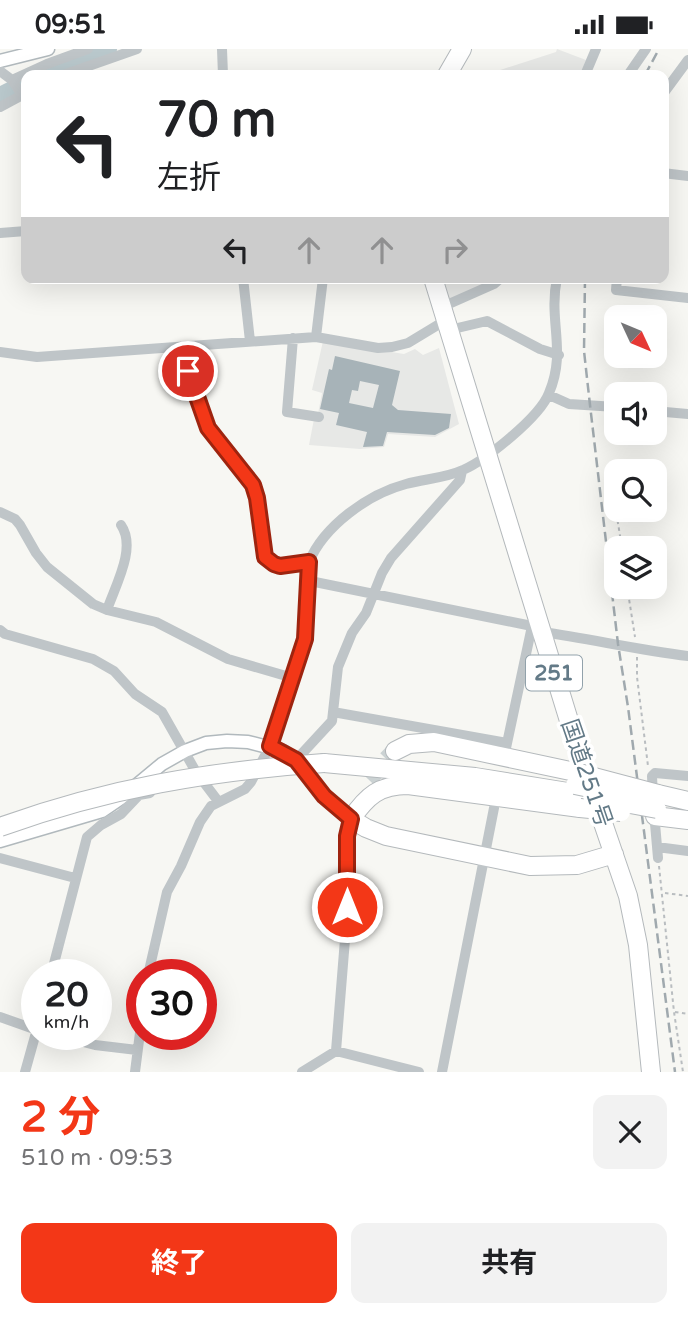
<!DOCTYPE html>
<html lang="ja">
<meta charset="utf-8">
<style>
:root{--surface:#fff;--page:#f2f2f2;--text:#202124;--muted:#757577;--accent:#f33717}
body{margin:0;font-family:"Varela Round","Noto Sans JP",sans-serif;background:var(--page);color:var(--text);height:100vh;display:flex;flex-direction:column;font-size:26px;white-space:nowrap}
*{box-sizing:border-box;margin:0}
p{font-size:23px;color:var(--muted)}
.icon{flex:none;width:38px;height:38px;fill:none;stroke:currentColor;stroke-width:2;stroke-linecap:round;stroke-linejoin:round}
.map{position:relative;height:1023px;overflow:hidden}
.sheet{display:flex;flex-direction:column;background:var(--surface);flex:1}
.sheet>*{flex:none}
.hud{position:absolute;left:21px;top:21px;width:648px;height:214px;border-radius:14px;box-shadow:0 7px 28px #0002;background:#fff;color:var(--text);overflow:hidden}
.needle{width:46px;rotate:134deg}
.tools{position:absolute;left:604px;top:256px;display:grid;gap:14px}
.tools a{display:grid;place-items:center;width:63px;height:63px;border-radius:14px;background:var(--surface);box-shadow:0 7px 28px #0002;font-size:35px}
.speed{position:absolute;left:21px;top:910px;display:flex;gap:14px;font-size:35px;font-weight:700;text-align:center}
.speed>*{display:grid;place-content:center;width:91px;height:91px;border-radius:50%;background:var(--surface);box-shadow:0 7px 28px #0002;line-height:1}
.speed small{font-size:18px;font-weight:400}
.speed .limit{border:10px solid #d22;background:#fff;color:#111}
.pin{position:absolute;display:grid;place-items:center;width:60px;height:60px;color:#fff;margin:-30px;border:4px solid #fff;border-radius:50%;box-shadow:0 2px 7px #0007}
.me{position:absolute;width:77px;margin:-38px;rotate:0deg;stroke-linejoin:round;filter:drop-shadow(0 0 5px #0008)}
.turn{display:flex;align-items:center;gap:24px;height:147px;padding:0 21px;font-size:32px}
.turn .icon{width:91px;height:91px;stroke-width:2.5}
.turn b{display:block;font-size:49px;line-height:60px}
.lanes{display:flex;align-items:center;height:66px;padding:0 21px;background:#0003;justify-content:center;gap:35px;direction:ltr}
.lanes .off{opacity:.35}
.round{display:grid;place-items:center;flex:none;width:74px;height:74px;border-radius:14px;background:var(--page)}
.head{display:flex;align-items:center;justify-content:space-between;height:119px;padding:0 21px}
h1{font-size:42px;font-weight:700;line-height:52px;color:var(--accent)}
.cta{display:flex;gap:14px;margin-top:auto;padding:14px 21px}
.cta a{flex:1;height:80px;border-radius:14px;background:var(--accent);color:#fff;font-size:28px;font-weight:700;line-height:80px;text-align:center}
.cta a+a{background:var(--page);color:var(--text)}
.status{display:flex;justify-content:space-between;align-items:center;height:49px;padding:0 35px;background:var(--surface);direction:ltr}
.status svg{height:19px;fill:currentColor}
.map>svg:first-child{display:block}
.built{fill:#e7e8e6}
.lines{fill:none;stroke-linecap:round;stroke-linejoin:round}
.river{stroke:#b9c8cc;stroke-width:16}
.building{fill:#a7b3b8;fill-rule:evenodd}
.highway-tunnel{stroke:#cbd2d3;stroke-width:18;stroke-dasharray:18 9;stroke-linecap:butt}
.secondary-casing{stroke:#b1b9bd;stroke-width:15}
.highway-casing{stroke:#b4b9bc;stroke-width:20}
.path{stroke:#b9bdc0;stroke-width:2;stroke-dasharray:3.5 3.5;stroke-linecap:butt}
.street{stroke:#bfc5c8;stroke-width:10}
.secondary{stroke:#fff;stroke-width:12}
.highway{stroke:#fff;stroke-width:18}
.rail{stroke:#a0a9ae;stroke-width:2.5;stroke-dasharray:10 5;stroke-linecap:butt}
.highway-bridge-casing{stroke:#b4b9bc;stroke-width:20;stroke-linecap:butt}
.highway-bridge{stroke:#fff;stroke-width:18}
.route-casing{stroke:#9e240f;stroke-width:18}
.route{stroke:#f33717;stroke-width:12}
.labels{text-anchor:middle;stroke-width:7;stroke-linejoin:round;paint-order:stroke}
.shield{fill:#fff;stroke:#92a2ab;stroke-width:2}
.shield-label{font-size:21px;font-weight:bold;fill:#637a87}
.street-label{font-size:23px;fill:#637a87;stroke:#fff}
</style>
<div class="status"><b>09:51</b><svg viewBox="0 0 49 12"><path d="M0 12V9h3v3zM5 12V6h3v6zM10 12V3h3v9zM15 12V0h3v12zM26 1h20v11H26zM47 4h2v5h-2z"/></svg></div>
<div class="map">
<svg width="688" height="1023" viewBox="0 0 688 1023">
<rect width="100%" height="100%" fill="#f7f7f3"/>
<path class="built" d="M557,0L586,11L580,26H498L497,22L556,3Z
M439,229H493L477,239L446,252Z
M323,292L404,305L415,300L423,306L439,299L459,375L435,388L388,385L384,398L360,400L309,396L314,370H317L322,344L312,341Z"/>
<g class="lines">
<path class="river" d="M40,26L109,0
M0,46L26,33"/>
</g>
<path class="building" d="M335,307L400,322L392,356L398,361L451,365L449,379L435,386L387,383L383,397L363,398L367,383L336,376L339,364L320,360L329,320L332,321ZM360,332L379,336L373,359L349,354L352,341L358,342Z"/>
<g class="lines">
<path class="highway-tunnel" d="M368,730L395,702"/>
<defs>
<path id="secondary" d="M0,12L48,0
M0,792L102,762L121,749L162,715L185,702L206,694L227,692L248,693L283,702L296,711L324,747L351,770"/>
<path id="highway" d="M447,26L462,0
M433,229L578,701L628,847L638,896L651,1023
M395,702L409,695L434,693L575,723
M324,714L475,728L580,745
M658,745L688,752
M655,767L688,771
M351,770L366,779L386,787L530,817L577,816L614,805
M351,770C367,747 379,736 408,736L580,759"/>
</defs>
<use href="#secondary" class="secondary-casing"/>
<use href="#highway" class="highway-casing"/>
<path class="path" d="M612,437L622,499
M627,537L635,588
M637,608V628L648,717
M659,817L674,963L683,1023
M665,844L688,847
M675,963L688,965"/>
<path class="street" d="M222,0L223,26
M0,22L12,31L22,46
M63,26L137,0
M585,26L596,0
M628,26L646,0
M12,31L47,15L88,0
M663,45L688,11
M0,58L26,44
M663,124L688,127
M0,184L26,182
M243,229L250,292
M617,229L616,241L688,249
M442,258L494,235L501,229
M449,281L487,272L540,300L559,306
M316,288L323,229
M293,289L287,363L319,368
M180,298L208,378L253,436L257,449L266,508L274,515L280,517L309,513
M0,303L37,308L316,288L378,299L392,298L408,294L446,271
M549,346L569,355L616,358
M654,362L688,365
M0,463L15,470L20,476L36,504L47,518L93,555L107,561L156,573L228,610L293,629
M310,532L532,577L539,576
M107,561C115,537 137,499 121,476
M0,581L5,585L93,610L114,622L135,645L162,663L196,723L218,752
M542,583C591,590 639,601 688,607
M333,663L507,694
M506,699L532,577
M296,711L332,672L338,618L352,584L366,564L382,524L391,509L460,431L462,422
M653,748L652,727L655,724L688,727
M654,763L658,809
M657,798L688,802
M0,809L75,829
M51,926L87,788L101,776L121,765L139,746L150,744
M148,926L167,843L181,817L200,773L211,757L245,740L251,733L270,697L305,590L309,513C324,477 368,445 406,435C424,430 446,429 463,421C486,411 540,368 549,344C567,302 548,272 557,229
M0,968L37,981
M52,985L95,996L137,1001
M336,1002L346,878L347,787L351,770
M25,1023L37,980
M135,1023L142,968
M302,1023L336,1002L419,1023
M442,1023L494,759"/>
<use href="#secondary" class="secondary"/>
<use href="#highway" class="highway"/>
<path class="rail" d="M645,26L659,0
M585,229L584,302L590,356L618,595L628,658L675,1023"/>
<defs>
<path id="highway-bridge" d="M575,723L658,745
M575,736L613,744
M598,749L657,760
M580,759L621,763
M0,778C108,739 210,722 324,714"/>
</defs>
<use href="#highway-bridge" class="highway-bridge-casing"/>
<use href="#highway-bridge" class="highway-bridge"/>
</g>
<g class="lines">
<defs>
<path id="route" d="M188,322L208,379L253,436L257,449L265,508L274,515L280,517L309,513L305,590L270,697L296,711L324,747L351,770L347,787V858"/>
</defs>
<use href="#route" class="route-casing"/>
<use href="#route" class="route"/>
</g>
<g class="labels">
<rect class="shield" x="526" y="606.5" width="56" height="35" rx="5"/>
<g class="shield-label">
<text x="554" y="631">251</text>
</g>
<g class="street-label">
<text transform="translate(587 724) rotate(71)" y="8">国道251号</text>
</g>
</g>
</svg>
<div class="tools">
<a><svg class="needle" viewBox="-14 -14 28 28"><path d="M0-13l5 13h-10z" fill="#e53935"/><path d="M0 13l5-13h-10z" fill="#757577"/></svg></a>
<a><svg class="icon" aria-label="sound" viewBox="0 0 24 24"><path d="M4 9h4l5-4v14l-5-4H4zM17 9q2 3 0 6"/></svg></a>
<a><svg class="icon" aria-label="search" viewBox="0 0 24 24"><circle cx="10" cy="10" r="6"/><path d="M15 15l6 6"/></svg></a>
<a><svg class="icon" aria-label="layers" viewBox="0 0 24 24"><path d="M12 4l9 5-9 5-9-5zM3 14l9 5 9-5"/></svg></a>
</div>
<div class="speed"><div>20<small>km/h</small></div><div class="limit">30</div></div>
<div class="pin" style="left:188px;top:322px;background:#d93025"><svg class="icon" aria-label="arrive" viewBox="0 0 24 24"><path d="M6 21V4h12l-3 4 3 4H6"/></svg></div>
<svg class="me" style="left:347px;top:858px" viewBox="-20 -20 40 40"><circle r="17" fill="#f33717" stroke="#fff" stroke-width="3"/><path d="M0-11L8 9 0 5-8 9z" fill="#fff"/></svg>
<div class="hud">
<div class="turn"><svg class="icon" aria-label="left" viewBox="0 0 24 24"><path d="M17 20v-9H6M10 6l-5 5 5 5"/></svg><div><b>70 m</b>左折</div></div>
<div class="lanes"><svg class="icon" aria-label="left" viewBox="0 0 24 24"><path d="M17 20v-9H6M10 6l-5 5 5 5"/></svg><svg class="icon off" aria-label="ahead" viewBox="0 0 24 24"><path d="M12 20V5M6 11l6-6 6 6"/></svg><svg class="icon off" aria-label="ahead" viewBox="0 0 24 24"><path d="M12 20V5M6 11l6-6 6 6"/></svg><svg class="icon off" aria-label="right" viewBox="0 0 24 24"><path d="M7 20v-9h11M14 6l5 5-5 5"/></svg></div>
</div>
</div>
<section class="sheet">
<div class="head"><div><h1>2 分</h1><p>510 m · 09:53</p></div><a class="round"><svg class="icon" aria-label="close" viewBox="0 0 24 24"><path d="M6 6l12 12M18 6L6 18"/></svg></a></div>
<div class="cta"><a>終了</a><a>共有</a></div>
</section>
